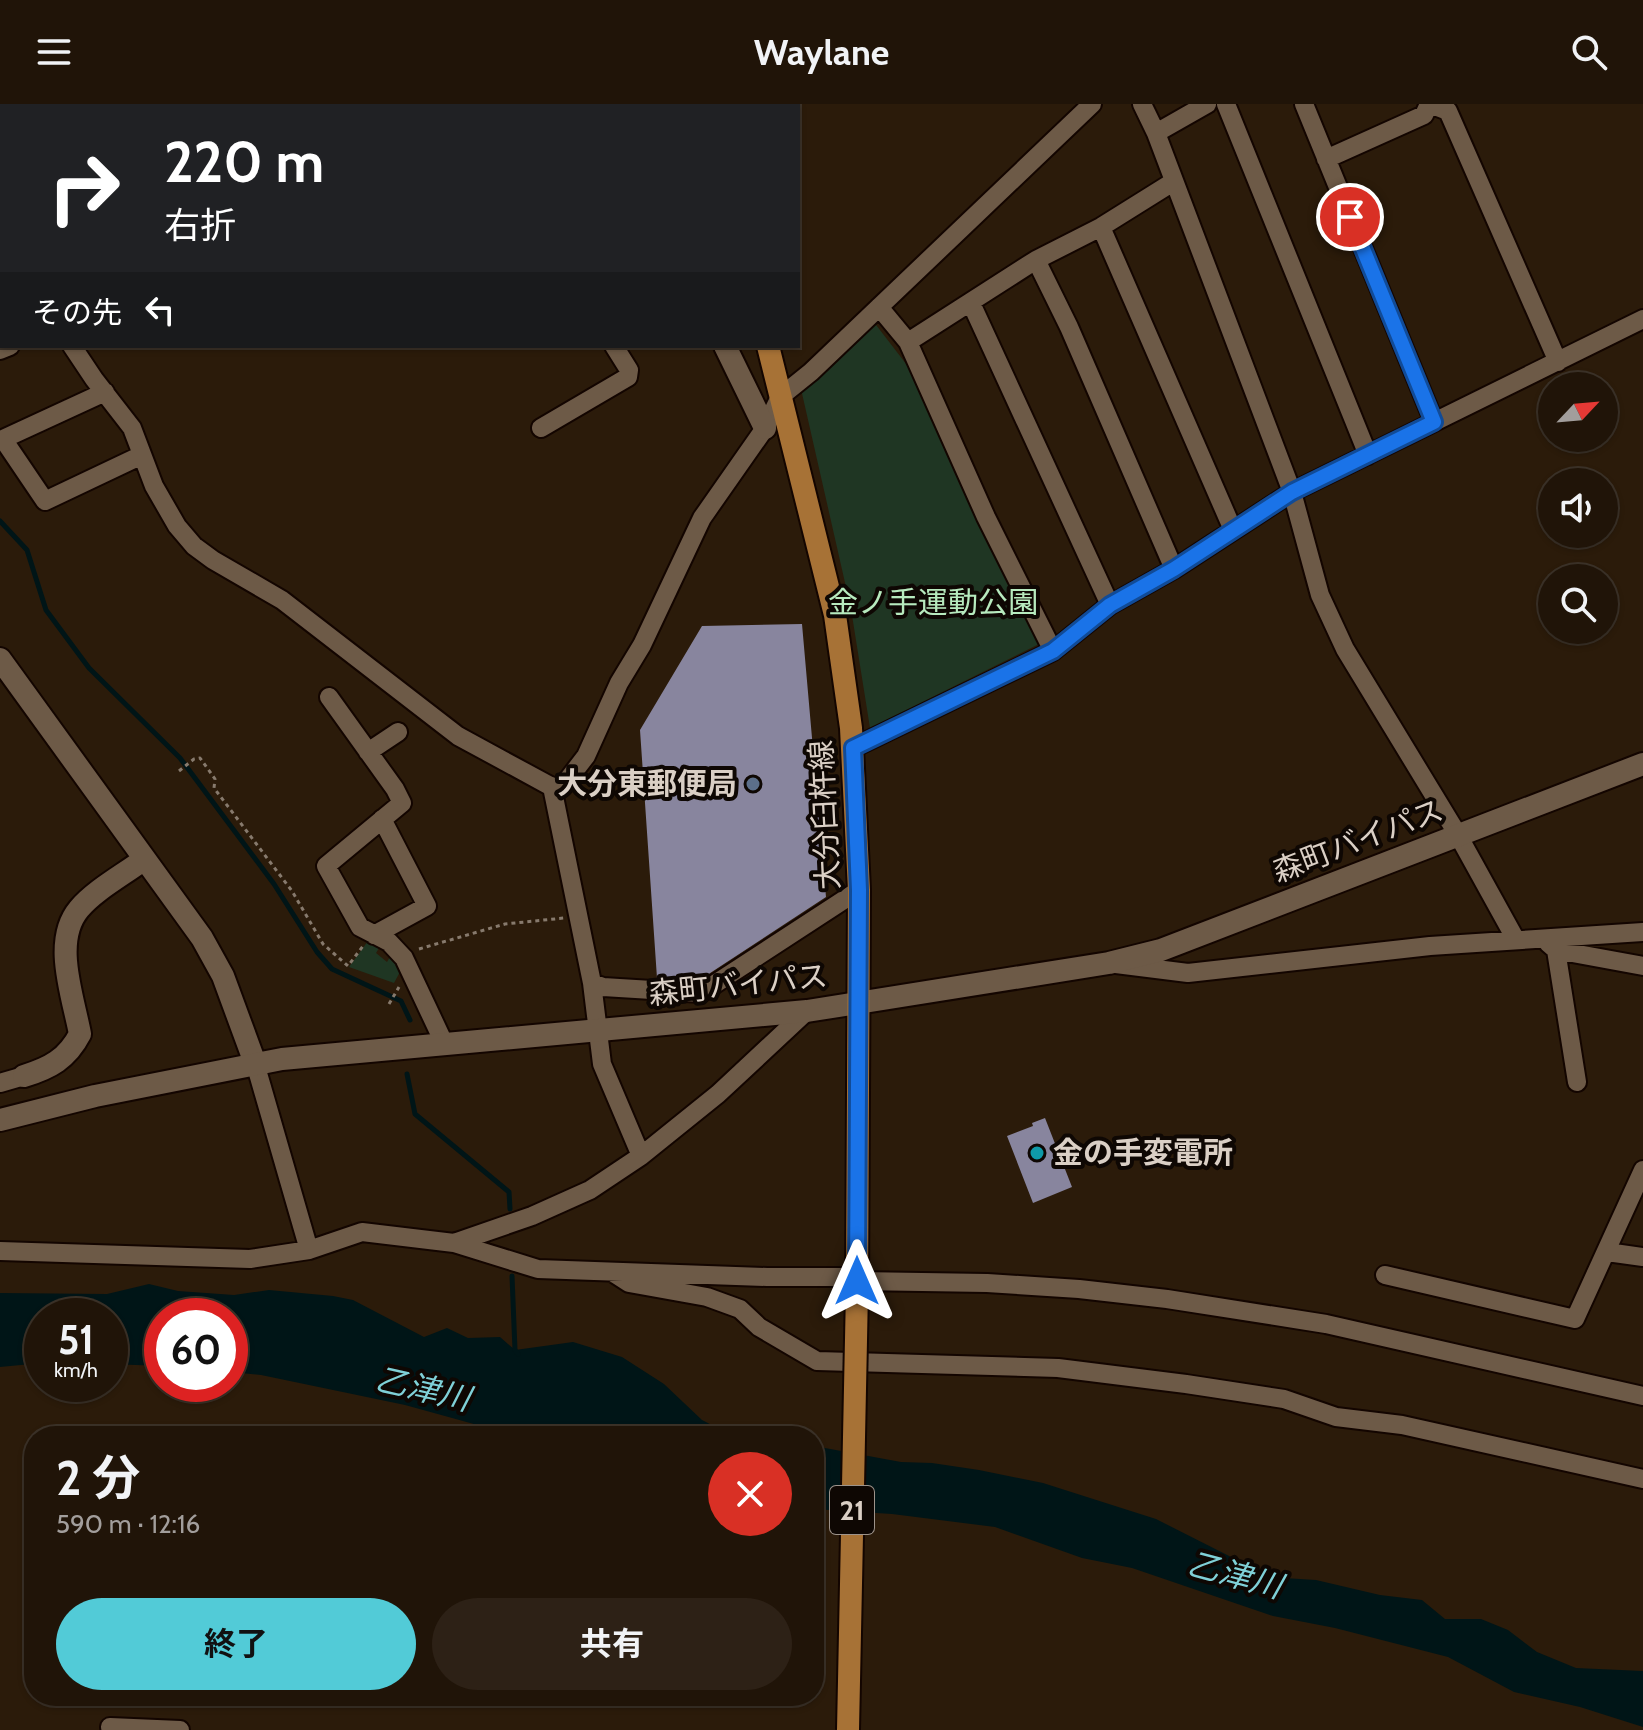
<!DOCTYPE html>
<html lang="ja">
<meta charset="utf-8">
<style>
:root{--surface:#201408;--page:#2d2116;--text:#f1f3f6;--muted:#a29e9c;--line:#3d3329;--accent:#52cbd7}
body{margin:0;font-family:Cabin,"Noto Sans JP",sans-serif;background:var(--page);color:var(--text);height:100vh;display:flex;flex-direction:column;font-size:30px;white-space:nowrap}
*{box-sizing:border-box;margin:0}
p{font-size:26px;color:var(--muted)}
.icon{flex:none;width:44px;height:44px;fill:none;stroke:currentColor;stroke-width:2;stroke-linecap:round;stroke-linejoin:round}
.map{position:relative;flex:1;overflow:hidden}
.side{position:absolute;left:24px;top:1322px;width:800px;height:280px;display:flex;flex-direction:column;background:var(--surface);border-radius:32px;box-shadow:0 2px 6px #0004,0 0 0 2px var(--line)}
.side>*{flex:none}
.banner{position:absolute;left:0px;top:0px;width:800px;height:244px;box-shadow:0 2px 6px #0004,0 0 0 2px var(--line);background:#202124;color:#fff;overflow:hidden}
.needle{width:52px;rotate:64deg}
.controls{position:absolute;left:1538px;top:268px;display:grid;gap:16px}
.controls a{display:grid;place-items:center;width:80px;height:80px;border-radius:50%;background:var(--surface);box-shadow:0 2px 6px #0004,0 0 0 2px var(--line);font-size:40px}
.speed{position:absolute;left:24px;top:1194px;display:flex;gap:16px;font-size:40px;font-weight:700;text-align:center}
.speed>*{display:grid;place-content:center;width:104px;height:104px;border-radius:50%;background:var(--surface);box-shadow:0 2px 6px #0004,0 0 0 2px var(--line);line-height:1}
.speed small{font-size:20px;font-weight:400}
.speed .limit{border:12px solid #d22;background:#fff;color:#111}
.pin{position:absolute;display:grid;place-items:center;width:68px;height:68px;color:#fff;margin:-34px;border:4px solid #fff;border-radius:50%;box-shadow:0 2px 8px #0007}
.me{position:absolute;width:88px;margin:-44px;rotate:0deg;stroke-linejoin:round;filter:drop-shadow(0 0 6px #0008)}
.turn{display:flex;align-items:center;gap:28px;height:168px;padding:0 32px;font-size:36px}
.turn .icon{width:104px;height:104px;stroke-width:2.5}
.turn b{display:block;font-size:56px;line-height:68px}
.then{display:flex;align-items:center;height:76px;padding:0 32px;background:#0003;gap:16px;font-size:30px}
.round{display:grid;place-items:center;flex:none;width:84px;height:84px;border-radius:42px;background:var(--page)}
.summary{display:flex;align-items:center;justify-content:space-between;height:136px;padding:0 32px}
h1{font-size:48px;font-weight:700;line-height:60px}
.button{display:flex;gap:16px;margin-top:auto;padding:16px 32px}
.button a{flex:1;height:92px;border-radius:48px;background:var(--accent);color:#111;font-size:32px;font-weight:700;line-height:92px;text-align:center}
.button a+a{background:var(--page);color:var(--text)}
header{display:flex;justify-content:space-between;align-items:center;height:104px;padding:0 32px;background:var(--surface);font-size:36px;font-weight:700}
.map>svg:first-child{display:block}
.green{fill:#1f3623}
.water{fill:#001517}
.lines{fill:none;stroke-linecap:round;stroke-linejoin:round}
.stream{stroke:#001517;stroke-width:5}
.building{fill:#88859e}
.minor-casing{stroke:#130500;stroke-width:22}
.tertiary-casing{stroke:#130500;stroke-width:26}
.secondary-casing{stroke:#130500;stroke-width:26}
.primary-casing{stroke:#130500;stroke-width:26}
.path{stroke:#877a6d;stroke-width:3;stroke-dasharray:4 4;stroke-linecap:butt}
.minor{stroke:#6d5a47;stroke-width:18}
.tertiary{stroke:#6d5a47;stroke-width:22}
.secondary{stroke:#6d5a47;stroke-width:22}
.primary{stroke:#a77236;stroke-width:22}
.primary-bridge-casing{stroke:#130500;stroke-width:26;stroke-linecap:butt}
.primary-bridge{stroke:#a77236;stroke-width:22}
.route-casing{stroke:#114b97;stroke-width:20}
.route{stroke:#1a73e8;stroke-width:14}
.service-dot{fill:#5c6f8a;stroke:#0e0703;stroke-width:3}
.culture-dot{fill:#0f9aa8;stroke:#0e0703;stroke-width:3}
.labels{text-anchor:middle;stroke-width:8;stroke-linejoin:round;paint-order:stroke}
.shield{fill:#0e0703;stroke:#9d938b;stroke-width:2}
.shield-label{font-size:28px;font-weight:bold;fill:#dacfc5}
.park-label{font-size:30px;fill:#b7eabe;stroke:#0e0703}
.poi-label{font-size:30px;font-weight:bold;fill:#dacfc5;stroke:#0e0703;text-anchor:end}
.street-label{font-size:30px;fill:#dacfc5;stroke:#0e0703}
.water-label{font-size:32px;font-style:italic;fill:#7fd0d7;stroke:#0e0703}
</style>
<header><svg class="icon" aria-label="menu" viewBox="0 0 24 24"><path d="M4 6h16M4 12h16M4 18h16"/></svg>Waylane<svg class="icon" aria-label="search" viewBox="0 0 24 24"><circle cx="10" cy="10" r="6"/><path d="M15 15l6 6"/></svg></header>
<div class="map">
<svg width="1643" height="1626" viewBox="0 0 1643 1626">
<rect width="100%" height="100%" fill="#2b1b0a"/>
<path class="green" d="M873,217L910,265L1043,538L870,624L851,505L801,285Z
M368,837L379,844L376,849L387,858L391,851L401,866L394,879L349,863Z"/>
<path class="water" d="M149,1180L178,1187L234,1191L269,1186L333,1192L353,1196L424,1233L447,1224L468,1234L500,1233L515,1246L573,1238L622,1253L664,1280L702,1316L733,1332L514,1331L405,1301L261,1271L230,1268V1212H162V1262L110,1260V1212H42V1259L0,1263V1189L107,1190Z
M814,1342L901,1358L932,1359L979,1366L1043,1379L1156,1415L1239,1457L1284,1474L1316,1476L1380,1491L1422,1496L1445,1515H1481L1508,1526L1537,1548L1576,1564L1643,1567V1623L1580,1603L1514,1588L1448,1553L1335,1524L1273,1512L1132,1464L1082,1454L995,1423L892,1410L814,1405Z"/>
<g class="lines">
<path class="stream" d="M0,417L27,446L46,506L89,564L180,654L274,780L317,848L332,865L401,897L410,916
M407,970L415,1010L509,1088L510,1105
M512,1172L515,1246L518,1250"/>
</g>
<path class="building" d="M802,520L826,793L698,877L657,874L640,626L702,522Z
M1045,1014L1072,1083L1033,1099L1007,1032L1033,1022L1032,1019Z"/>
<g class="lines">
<defs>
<path id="minor" d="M53,0L64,2
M398,0L400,2
M1142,0L1156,29L1292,388L1320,491L1345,545L1458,731L1516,836
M1226,0L1368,351
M1304,0L1434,318
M1430,0L1448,7L1558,258
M117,2L131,0
M1156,29L1207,0
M0,44L2,47
M1326,55L1424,11L1429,0
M1101,123L1233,426
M1036,156L1069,223L1174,465
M971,199L1110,501
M0,200L2,199
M879,203L908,238
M72,242L94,275L132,324L154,382L177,422L194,442L213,456L282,496L458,632L552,683L563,682L586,652L619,579L642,541L702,414L765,324L780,293L811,268L1092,0
M0,246L10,242
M105,288L3,335L45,397L142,351
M541,324L628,273L629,266L614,242
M1053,547L986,413L908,238L1036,156L1101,123L1173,78
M329,593L395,685L402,699L326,762L360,823L389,838L404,854L444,939
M853,644L1053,547L1110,501L1174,465L1292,388L1643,215
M368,648L398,628
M552,683L592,879L602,960L641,1052
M374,831L427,802L382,715
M1548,839L1556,846L1643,862
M1556,846L1577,978
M1116,860L1188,869L1430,842L1643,828
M592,879L603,883L701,889L859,786
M255,959L309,1146
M0,979L24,972
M454,1139L538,1165L767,1173H857
M0,1147L250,1155L309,1146L362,1128L454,1139L532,1112L590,1086L641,1052L718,990L807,907
M1607,1148L1643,1153
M612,1168L629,1179L707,1193L740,1205L759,1223L817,1257L1058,1264L1186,1280L1284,1295L1336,1313L1402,1321L1643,1375
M1385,1171L1575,1215L1643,1066
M857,1177L987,1179L1079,1185L1167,1195L1326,1220L1643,1292
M110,1623L180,1626"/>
<path id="tertiary" d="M584,2V0
M725,242L765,324
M0,555L202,834L223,872L255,959
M24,972C50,964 67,955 80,930C73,892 52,837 79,805C95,786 123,771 143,756"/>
<path id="secondary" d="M0,1016L95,992L282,955L807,907L1109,859L1161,846L1643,660"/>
<path id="primary" d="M713,0L714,2
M768,242L835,511L851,624L859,786L857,1187"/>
</defs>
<use href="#minor" class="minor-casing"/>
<use href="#tertiary" class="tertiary-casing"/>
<use href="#secondary" class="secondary-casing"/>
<use href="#primary" class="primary-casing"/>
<path class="path" d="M179,667L194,655L200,654L215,675L214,684L292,787L323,840L348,862L363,842
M419,845L505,820L564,814
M389,900L399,883"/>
<use href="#minor" class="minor"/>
<use href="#tertiary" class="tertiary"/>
<use href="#secondary" class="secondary"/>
<use href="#primary" class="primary"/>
<defs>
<path id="primary-bridge" d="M848,1626L857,1187"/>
</defs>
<use href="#primary-bridge" class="primary-bridge-casing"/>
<use href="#primary-bridge" class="primary-bridge"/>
</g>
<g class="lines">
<defs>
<path id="route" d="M857,1177L859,786L853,644L1053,547L1110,501L1174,465L1292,388L1434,318L1350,113"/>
</defs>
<use href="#route" class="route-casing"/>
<use href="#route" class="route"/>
</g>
<circle class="service-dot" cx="753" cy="680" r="8"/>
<circle class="culture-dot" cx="1037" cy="1049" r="8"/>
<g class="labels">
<rect class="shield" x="830" y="1382" width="44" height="48" rx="6"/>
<g class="shield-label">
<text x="852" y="1416">21</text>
</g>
<g class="park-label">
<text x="933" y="509">金ノ手運動公園</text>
</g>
<g class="poi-label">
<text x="737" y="690">大分東郵便局</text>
<text x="1053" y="1059" text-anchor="start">金の手変電所</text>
</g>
<g class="street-label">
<text transform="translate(825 711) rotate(-93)" y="10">大分臼杵線</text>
<text transform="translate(1358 737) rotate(-21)" y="10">森町バイパス</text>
<text transform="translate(738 881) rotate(-6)" y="10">森町バイパス</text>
</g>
<g class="water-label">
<text transform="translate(423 1285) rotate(13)" y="11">乙津川</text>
<text transform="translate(1235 1471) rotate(15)" y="11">乙津川</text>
</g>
</g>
</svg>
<div class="controls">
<a><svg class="needle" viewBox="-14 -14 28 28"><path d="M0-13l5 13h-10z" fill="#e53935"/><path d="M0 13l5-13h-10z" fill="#a29e9c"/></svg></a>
<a><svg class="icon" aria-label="sound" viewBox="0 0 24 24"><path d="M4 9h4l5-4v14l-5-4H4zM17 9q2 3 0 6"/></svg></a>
<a><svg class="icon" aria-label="search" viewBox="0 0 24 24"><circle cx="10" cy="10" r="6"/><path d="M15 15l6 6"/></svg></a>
</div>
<div class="speed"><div>51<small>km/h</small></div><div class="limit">60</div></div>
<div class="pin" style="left:1350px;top:113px;background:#d93025"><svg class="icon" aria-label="arrive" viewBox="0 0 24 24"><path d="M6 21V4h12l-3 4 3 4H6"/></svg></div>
<svg class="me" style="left:857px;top:1177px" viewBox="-20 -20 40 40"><path d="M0-17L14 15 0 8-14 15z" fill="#1a73e8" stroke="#fff" stroke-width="4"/></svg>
<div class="banner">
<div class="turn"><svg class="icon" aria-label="right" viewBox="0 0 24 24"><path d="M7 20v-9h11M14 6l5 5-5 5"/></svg><div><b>220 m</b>右折</div></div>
<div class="then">その先<svg class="icon" aria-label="left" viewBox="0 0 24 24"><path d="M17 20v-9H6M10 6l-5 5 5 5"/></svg></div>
</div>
<section class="side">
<div class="summary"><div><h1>2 分</h1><p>590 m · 12:16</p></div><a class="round" style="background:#d93025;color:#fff"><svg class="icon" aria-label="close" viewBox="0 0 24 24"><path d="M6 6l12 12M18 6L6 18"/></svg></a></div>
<div class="button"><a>終了</a><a>共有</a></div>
</section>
</div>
